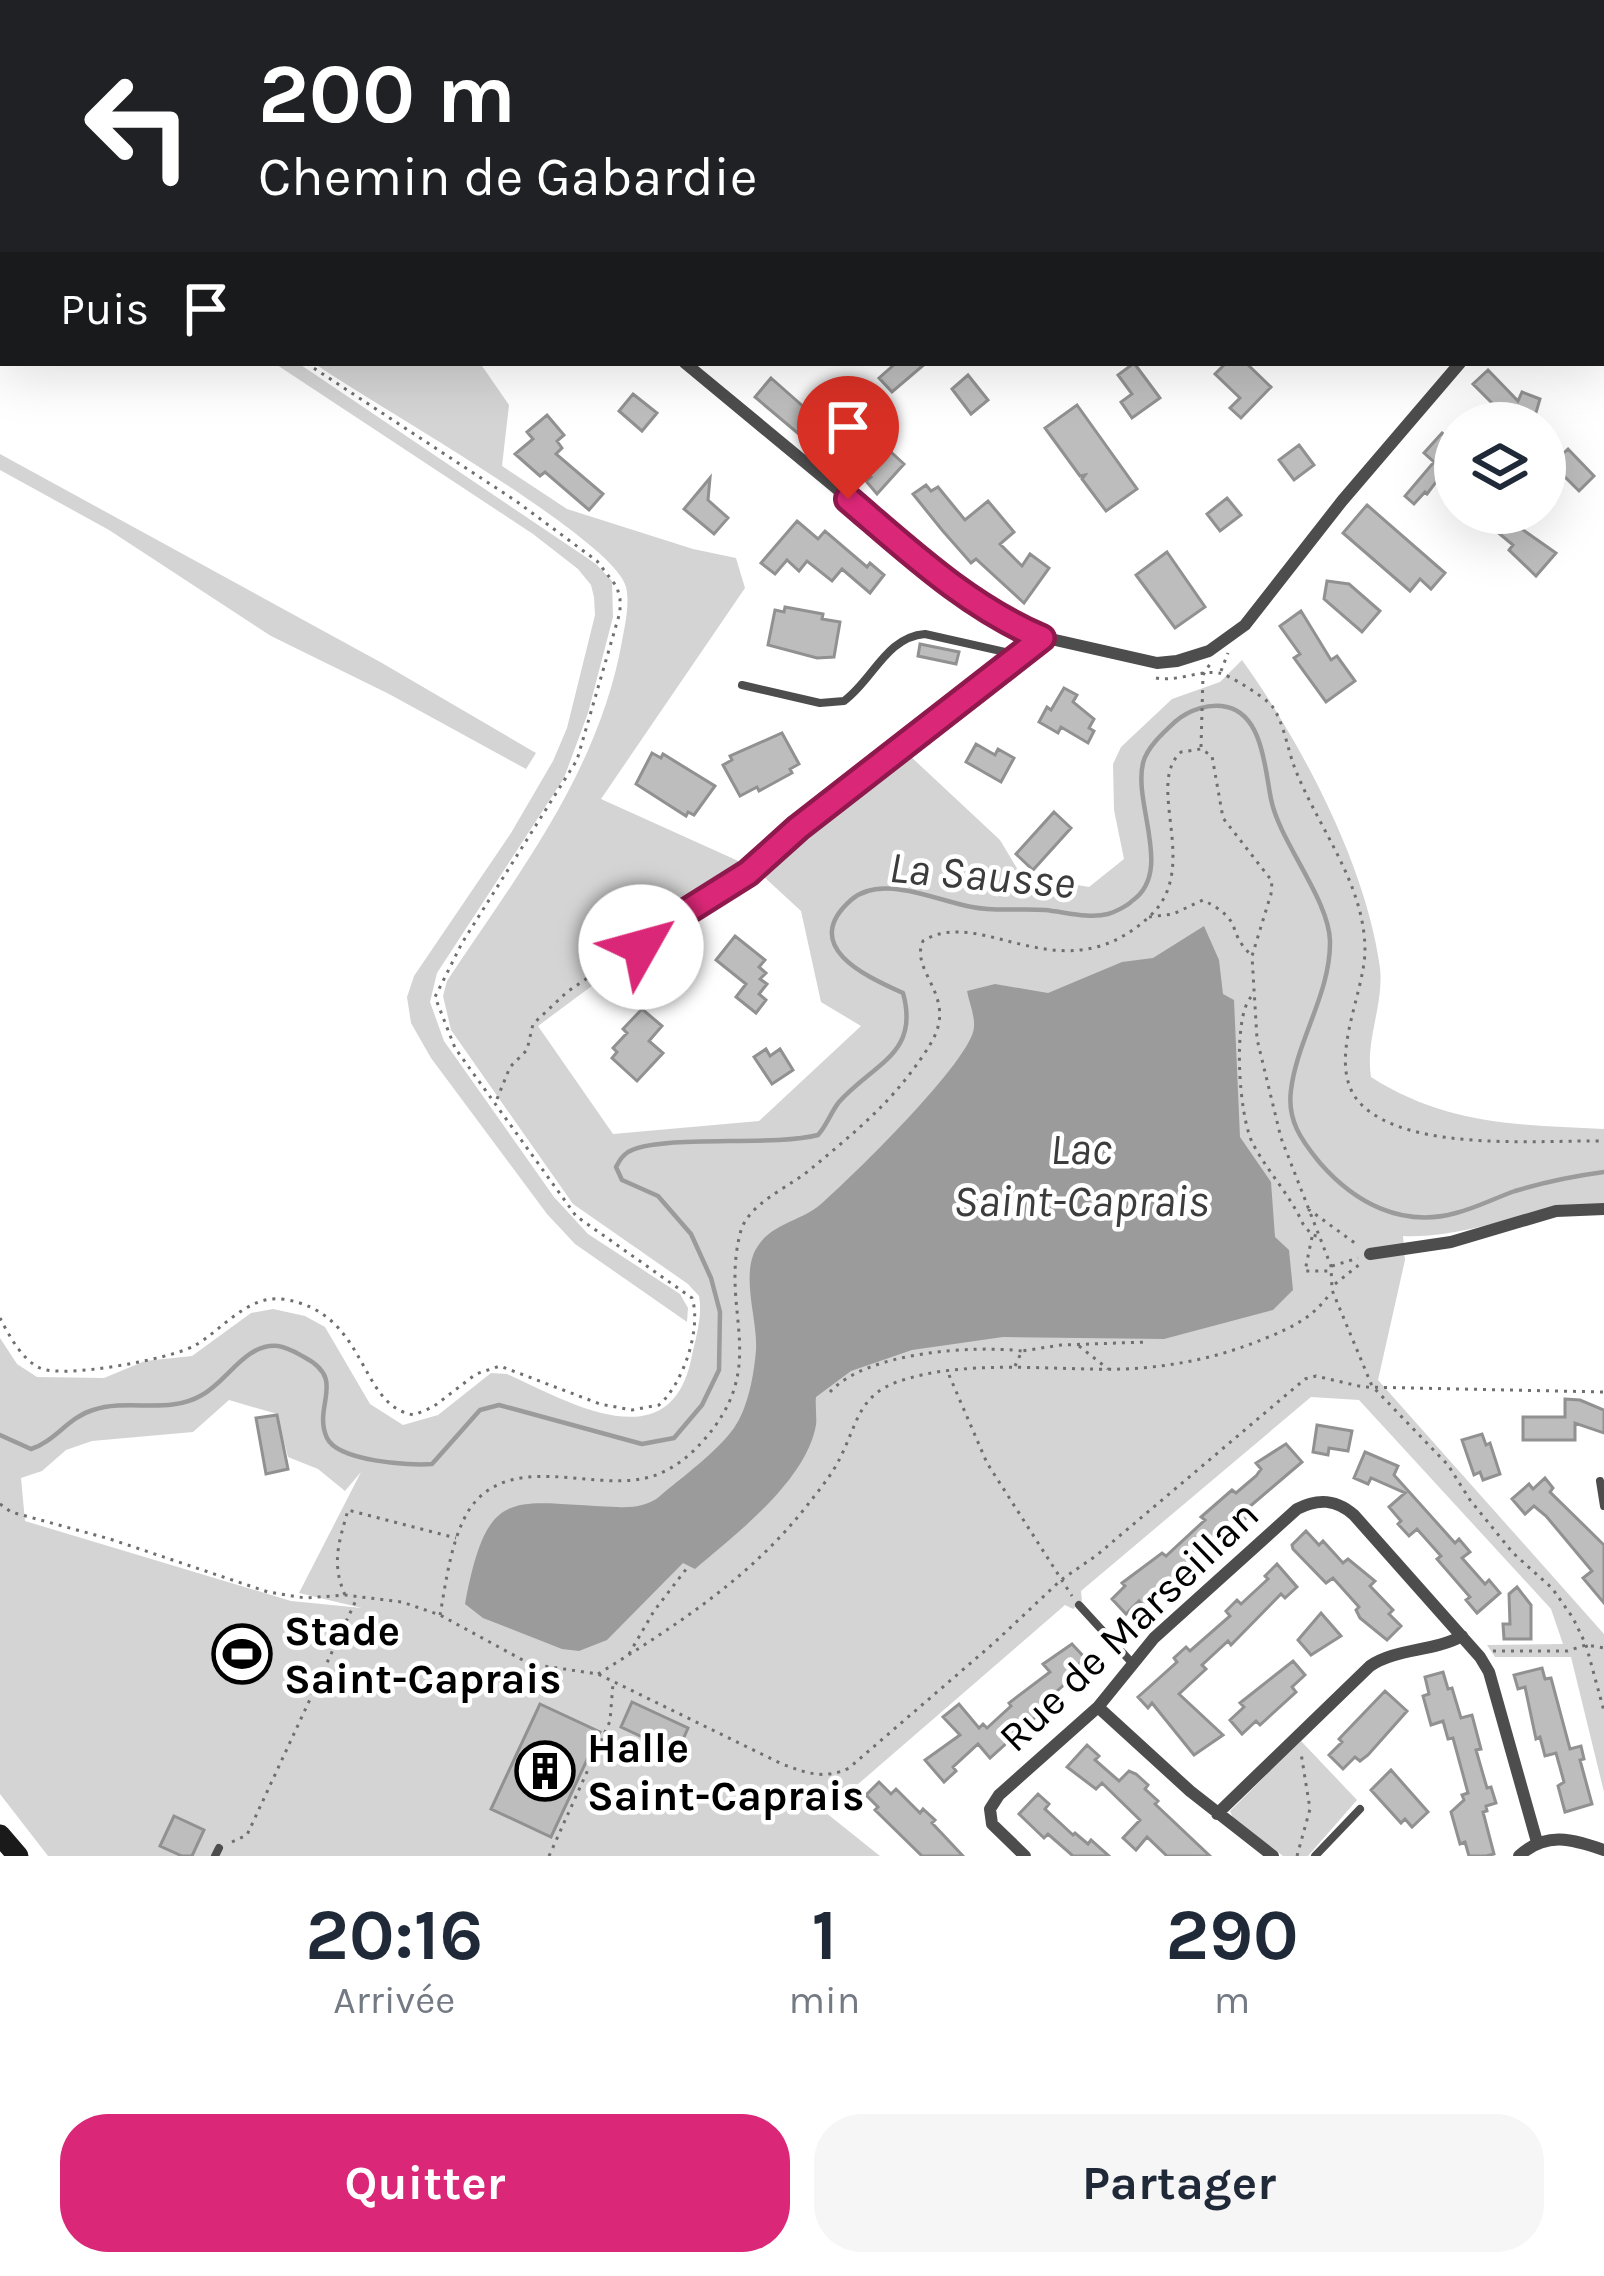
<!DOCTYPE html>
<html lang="fr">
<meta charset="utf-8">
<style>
:root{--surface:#fff;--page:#f6f6f7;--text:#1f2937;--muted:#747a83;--accent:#db2777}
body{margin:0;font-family:Karla,sans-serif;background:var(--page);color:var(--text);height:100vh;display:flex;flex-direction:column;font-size:45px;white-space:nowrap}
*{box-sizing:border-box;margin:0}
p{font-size:39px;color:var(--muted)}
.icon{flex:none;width:66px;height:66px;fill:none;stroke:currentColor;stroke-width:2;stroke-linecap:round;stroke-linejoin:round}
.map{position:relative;height:1856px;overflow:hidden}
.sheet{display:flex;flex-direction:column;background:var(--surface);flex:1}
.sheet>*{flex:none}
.hud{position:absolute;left:0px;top:0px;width:1605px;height:366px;box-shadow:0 12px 48px #0002;background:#202124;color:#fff;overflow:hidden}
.buttons{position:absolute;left:1434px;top:402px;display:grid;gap:24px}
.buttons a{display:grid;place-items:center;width:132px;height:132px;border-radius:50%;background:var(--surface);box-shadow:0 12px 48px #0002;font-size:60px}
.pin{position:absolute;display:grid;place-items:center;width:102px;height:102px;color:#fff;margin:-123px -51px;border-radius:50% 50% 50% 0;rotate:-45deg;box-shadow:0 0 12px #0007}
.pin .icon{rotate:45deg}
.me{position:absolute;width:132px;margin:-66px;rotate:52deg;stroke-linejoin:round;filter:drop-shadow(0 0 9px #0008)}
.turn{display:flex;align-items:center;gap:42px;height:252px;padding:0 60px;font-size:54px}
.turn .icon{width:156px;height:156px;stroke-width:2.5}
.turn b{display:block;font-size:84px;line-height:102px}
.then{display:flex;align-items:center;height:114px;padding:0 60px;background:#0003;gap:24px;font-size:45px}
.eta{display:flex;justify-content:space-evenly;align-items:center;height:204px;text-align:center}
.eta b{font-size:72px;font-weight:700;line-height:84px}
.cta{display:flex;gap:24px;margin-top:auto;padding:24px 60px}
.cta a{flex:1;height:138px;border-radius:48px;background:var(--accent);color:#fff;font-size:48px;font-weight:700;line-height:138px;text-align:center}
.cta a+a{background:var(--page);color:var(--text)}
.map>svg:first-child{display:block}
.green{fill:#d4d4d4;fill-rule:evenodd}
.water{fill:#9b9b9b}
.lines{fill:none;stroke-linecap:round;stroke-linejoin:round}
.stream{stroke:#9b9b9b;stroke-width:4.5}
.building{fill:#bdbdbd;stroke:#919191;stroke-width:3}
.path{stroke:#6f6f6f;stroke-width:3;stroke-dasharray:3 6;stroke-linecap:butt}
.lane{stroke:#4d4d4d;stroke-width:8}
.street{stroke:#4d4d4d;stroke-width:12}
.secondary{stroke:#1a1a1a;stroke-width:21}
.route-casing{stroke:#8e194d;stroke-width:30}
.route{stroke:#db2777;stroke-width:21}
.labels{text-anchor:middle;stroke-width:9;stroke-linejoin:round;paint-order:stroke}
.street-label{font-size:42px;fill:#000;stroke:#fff}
.poi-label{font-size:42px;font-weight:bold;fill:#000;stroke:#fff;text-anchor:start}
.water-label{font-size:45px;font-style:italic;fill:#3c3c3c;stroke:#fff}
</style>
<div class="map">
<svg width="1604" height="1856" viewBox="0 0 1604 1856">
<rect width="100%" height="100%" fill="#fff"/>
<path class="green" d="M274,363H298L596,564L612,581L613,617L588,713L564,778L437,973L430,1002L444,1041L554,1197L588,1234L680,1294L688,1308L687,1322L575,1244L547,1214L431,1058L411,1023L407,997L414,976L511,833L553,761L567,728L595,615L594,597L591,585L578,569L533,534Z
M314,363H480L509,405L502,466L567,509L693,549L736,558L745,588L601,799L745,864L652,928L624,962L538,1026L613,1134L759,1121L861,1026L821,1002L801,911L763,876L908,754L1000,840L1021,875L1089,887L1124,859L1114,810L1113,764L1121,747L1172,699L1220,682L1242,660C1301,742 1367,867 1380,968C1384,1005 1365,1040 1371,1077C1446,1125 1519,1125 1604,1129V1205C1534,1203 1472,1239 1403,1236L1405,1260L1378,1380L1604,1634V1792L1571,1657H1495L1487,1645L1563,1644L1551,1609L1359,1400L1311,1397L1081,1591L1082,1601L1073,1609L1065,1605L827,1811L815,1804L880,1856H48L0,1794V1338L17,1364L37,1377L104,1378L145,1361L192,1356L251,1313L273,1309L305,1316L325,1327L370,1404L403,1425L438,1415L491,1373L507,1374C567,1401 669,1462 691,1360C695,1340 703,1317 699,1296L688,1284L573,1204L451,1030L443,996L447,981C518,874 599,771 622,641C625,625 630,603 626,587C614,538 365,400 314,363ZM229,1400L277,1414L288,1457L318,1469L345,1491L361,1472L299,1593L362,1608L291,1601L25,1521L21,1478L42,1471L66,1450L92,1441L193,1432Z
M0,454L382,663L536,753L526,769L389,694L271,636L109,530L0,470Z
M1301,1741L1357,1800L1308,1856H1283L1233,1818L1230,1811Z"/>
<path class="water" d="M1204,926L1219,960L1223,994L1234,1000L1240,1137L1271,1182L1275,1237L1289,1250L1293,1290L1273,1310L1164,1339L1003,1337L912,1350L851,1371L816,1397C815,1406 817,1416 816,1425C806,1481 736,1534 695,1569L683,1563L607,1640L579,1651L562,1649L483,1618L465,1604C488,1482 511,1503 617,1507C631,1508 649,1506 660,1496C681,1478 718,1451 734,1428C748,1408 754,1375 756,1350C758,1318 738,1270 760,1243C775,1223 803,1220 821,1204C850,1179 973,1059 974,1027C975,1016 969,1002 967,991L995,984L1048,993L1122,962L1153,958Z"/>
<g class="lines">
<path class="stream" d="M0,1435L31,1449C54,1442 69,1417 93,1410C130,1398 168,1415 202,1395C228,1381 245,1343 278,1346C287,1347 295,1352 304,1357C348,1380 312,1405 327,1438C338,1461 409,1466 432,1464L480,1410L499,1405L642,1444L674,1438L702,1405L719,1370L720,1312L711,1278L691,1234L658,1196L622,1180L616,1167C620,1160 621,1157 628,1152C658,1134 772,1147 818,1135C827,1125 831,1112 839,1102C874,1063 920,1054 903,993C868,977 798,947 851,900C881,873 937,901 972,907C996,912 1021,908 1045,910C1065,912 1089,919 1108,914C1115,912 1127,906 1132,901C1174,872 1133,805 1143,763C1147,747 1164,732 1176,721C1189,710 1209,703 1227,707C1263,715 1265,770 1271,799C1279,841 1329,899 1330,941C1331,992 1297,1040 1291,1090C1287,1120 1301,1140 1320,1163C1355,1203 1402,1228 1456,1213C1476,1208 1495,1198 1515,1191C1545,1182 1574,1176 1604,1172"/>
</g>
<path class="building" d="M896,363H926L892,392L879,378Z
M1134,363L1160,398L1132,418L1121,402L1132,394L1118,375Z
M1226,363L1247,364L1271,387L1241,418L1230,408L1240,398L1215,374Z
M1488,370L1518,401L1522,392L1540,399L1533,423H1519L1521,420L1501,412L1473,384Z
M968,375L988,400L971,414L952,389Z
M771,378L823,424L807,441L755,397Z
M633,394L657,413L642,431L619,411Z
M1077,405L1137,489L1106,511L1082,479L1085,475L1080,476L1045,428Z
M547,415L564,435L557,441L562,448L556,454L603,494L589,510L545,472L540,476L515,454L533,439L527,432Z
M1442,433L1455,444V457L1427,494L1425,492L1414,504L1405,496L1434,462L1424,453Z
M880,442L904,464L877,494L866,481L871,477L858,462Z
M1299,445L1314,465L1294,480L1279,460Z
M1568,449L1594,476L1579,491L1552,464Z
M710,478L708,500L728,518L714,534L684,509Z
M926,485L931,491L938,487L965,520L988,501L1014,532L1000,544L1022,566L1030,554L1049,568L1024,603L976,559L971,563L942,530L913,494Z
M1227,498L1241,515L1220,531L1207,514Z
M1367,505L1445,573L1431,589L1420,579L1410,591L1343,533Z
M1499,513L1556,553L1536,576L1509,550L1513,545L1489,525Z
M797,521L818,539L825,531L867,567L870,563L884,575L870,593L842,569L832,581L807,561L799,571L787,560L775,574L761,563Z
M1167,552L1205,607L1175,628L1136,575Z
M1327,581L1349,584L1380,611L1362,632L1324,599Z
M785,607L823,614L822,619L840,622L834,657L817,658L768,645L775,610L784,612Z
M1301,611L1331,660L1337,656L1355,681L1326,702L1294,658L1300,654L1280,626Z
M920,644L959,652L956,664L918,656Z
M1064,688L1077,695L1073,702L1094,719L1089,728L1094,731L1088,743L1061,727L1058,733L1039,722L1047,707L1051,710Z
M782,733L799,764L790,769L792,773L759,791L757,787L740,796L723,765L732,760L730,756Z
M976,744L995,755L998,749L1014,758L1001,782L966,762Z
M652,753L661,758L663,754L715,786L694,815L688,812L686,816L636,784Z
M1054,812L1071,828L1033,870L1016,854Z
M735,936L765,960L759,967L766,973L760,979L767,984L759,994L766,1000L756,1013L736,997L746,984L716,960Z
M642,1009L662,1026L649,1041L663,1053L637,1081L612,1058L617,1052L613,1048L627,1033L623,1029Z
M766,1049L770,1056L780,1049L793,1070L772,1084L754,1057Z
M1565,1399L1580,1400L1604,1410V1433L1575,1423V1440H1523V1417H1565Z
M277,1415L288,1469L266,1474L256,1418Z
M1317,1425L1352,1431L1348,1451L1329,1448L1328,1455L1313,1452Z
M1482,1434L1486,1445L1490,1443L1500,1474L1483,1480L1480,1472L1474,1475L1462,1440Z
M1286,1444L1302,1462L1248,1508L1252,1513L1234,1528L1221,1539L1217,1535L1191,1558L1178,1571L1182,1576L1163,1592L1160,1589L1143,1606L1139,1601L1126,1614L1112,1599L1125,1586L1122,1583L1162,1553L1166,1556L1205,1520L1201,1517L1232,1490L1236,1493L1256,1476L1261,1469L1256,1463Z
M1365,1452L1398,1466L1394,1475L1455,1543L1459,1539L1470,1552L1462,1558L1485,1584L1489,1580L1500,1593L1477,1613L1466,1600L1470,1597L1437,1559L1441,1556L1417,1529L1409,1536L1398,1524L1401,1521L1389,1507L1405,1493L1371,1478L1368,1484L1354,1478Z
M1545,1478L1553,1488L1550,1492L1604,1545V1603L1583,1578L1592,1571L1546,1516L1534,1506L1525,1514L1512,1499L1529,1484L1533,1489Z
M1306,1531L1319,1545L1323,1541L1343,1563L1348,1559L1375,1581L1370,1586L1393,1610L1389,1614L1401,1626L1387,1640L1360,1618L1356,1610L1359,1607L1333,1578L1326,1583L1293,1549L1292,1545Z
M1277,1564L1297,1587L1285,1598L1281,1594L1231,1645L1228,1641L1202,1665L1206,1669L1179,1694L1223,1735L1194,1755L1152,1703L1148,1708L1138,1697L1177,1662L1174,1658L1186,1647L1190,1651L1230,1616L1226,1611L1237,1600L1241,1604L1268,1579L1265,1576Z
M1517,1587L1531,1605V1639H1504L1503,1624H1510L1509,1594Z
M1321,1613L1341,1636L1311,1655L1298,1640Z
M1072,1644L1085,1658L1072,1671L1075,1675L1037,1709L1040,1713L990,1758L978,1744L953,1767L956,1771L944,1782L925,1760L960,1735L943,1717L959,1704L979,1728L983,1724L987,1728L1011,1706L1009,1703L1050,1672L1043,1664Z
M1293,1661L1305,1675L1292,1687L1296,1692L1260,1725L1256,1721L1242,1734L1230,1720L1244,1707L1240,1703Z
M1542,1668L1545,1679L1551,1678L1570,1749L1581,1746L1584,1759L1580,1760L1592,1804L1565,1812L1558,1786L1564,1782L1556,1753L1545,1756L1540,1737L1536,1739L1525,1687L1518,1689L1514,1675Z
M1443,1672L1448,1689L1452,1688L1461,1718L1472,1715L1481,1749L1476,1750L1487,1788L1491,1787L1496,1803L1486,1806L1487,1811L1483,1812L1494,1854L1486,1856H1469L1465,1842L1460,1844L1451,1812L1464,1800L1462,1795L1468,1793L1453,1738L1448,1739L1443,1721L1431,1725L1423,1696L1429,1694L1425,1677Z
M1385,1691L1407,1711L1368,1755L1360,1761L1355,1757L1343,1769L1329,1755L1342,1742L1339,1739Z
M632,1702L688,1728L677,1753L621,1727Z
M540,1704L600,1732L551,1837L491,1809Z
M1087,1745L1099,1756L1095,1760L1119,1781L1129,1771L1136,1774L1148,1785L1145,1789L1158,1801L1155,1804L1210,1856H1167L1147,1837L1136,1850L1123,1838L1140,1820L1102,1783L1096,1789L1067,1767Z
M1391,1770L1428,1812L1412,1827L1405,1819L1401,1823L1371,1790Z
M879,1782L891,1794L896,1789L920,1813L923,1809L935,1820L932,1823L963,1856H922L875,1810L878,1807L866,1795Z
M1038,1794L1049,1804L1045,1809L1073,1835L1075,1833L1088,1844L1091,1840L1109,1856H1073L1048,1834L1044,1838L1019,1814Z
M174,1816L204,1830L192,1856H182L160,1846Z"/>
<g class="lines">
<path class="path" d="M0,146L3,149
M0,325L3,321
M1221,671L1228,653
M1156,678C1177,682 1199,670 1219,673C1228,674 1266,698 1272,706C1284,723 1287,747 1294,766C1317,827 1365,883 1365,951C1364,998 1322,1070 1364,1107C1414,1152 1540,1140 1604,1141
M1201,747L1203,675L1210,664
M1149,917L1173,914L1203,900C1246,922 1225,929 1250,954
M1251,997C1232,1018 1239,1118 1253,1144C1268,1172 1290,1195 1303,1224L1312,1235L1317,1236
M497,1099L510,1067L527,1050L533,1024L567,992L627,951
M1308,1209L1359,1246
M1312,1237L1305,1271H1331
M1332,1266L1358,1258
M1335,1284L1360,1264
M0,1318C9,1335 21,1359 40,1368C64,1379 170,1359 194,1346C221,1331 247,1295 282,1299C369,1311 357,1406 414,1415L433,1407L476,1374L500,1366L600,1404L632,1410L659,1405C683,1384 702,1328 692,1298L576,1216L455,1048L435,997L462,943L577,760L620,612V599L617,587L597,561L516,501L306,363
M1079,1346L1108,1369
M1015,1366L1022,1351L1061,1345L1147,1342
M949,1375L987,1463L1072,1596
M830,1392C866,1352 972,1345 1022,1351
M0,1504L11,1512L110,1539L268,1592L305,1598L345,1595L402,1602L440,1615L530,1664L598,1674L782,1764C806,1773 824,1780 849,1768L995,1642L1061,1580L1097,1555L1305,1379L1316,1376L1363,1387L1604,1392
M345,1595C331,1563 339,1542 348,1510L456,1538
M440,1615C446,1582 451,1539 469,1510C507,1452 587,1489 641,1479C665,1475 686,1460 702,1442C771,1366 720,1314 740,1234C747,1203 789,1188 812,1168C835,1149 859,1129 880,1108C898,1090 918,1065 931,1043C959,996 909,972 923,941C982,904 1062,998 1150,916C1202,868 1144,785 1181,752L1201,749L1212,756L1223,818L1272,881L1271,894L1252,956L1257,1039L1281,1138L1331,1266L1332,1290L1372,1386L1448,1465L1470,1500L1513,1553L1552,1588L1573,1618L1586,1645L1604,1711
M1493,1651H1567L1586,1645L1604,1648
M629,1654L654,1611L687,1568
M598,1674C677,1625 752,1577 809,1503C820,1489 833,1473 840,1458C857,1425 858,1396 897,1382C965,1358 1053,1371 1124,1369C1173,1367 1221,1357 1266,1338C1293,1327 1314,1317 1331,1292
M538,1692L552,1668
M232,1842L247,1835L357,1598
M549,1856L610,1721L613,1683
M1297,1856L1310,1809L1301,1753"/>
<path class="lane" d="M261,0L263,3
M54,3L55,0
M194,3L198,0
M742,685L820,703L844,701C873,680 886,637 925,634L1019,655
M641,947L663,927L748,873L798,828L1042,637
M1600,1481L1604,1506
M1079,1605L1133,1664
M215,1856L219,1848
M1315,1856L1360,1809"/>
<path class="street" d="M869,0L873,3
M1191,3L1195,0
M0,122L3,125
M1602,238L1604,236
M685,363L981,608L1042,637L1157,663L1177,661L1209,651L1245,625L1342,501L1460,363
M1370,1254L1451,1242L1556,1211L1604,1209
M1098,1707L1190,1791L1273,1856
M1217,1814L1370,1666C1397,1648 1433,1652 1462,1636
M1025,1856L992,1824L990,1809L999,1795L1098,1707L1154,1638L1297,1509C1318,1498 1336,1499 1354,1515L1480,1657L1489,1672L1537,1842
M1519,1856C1546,1831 1572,1839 1604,1850"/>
<path class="secondary" d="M0,1835L18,1856"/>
</g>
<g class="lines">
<defs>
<path id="route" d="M641,947L662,927L748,873L798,828L1042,638C967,606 909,551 848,499"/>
</defs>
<use href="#route" class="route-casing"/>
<use href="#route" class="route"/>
</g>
<defs>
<symbol id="stadium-ring" viewBox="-11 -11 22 22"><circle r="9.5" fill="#fff" stroke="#000" stroke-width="1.5"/><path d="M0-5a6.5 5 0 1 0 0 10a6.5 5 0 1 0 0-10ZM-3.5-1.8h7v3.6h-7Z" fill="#000"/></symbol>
<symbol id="building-ring" viewBox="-11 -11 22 22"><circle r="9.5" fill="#fff" stroke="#000" stroke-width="1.5"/><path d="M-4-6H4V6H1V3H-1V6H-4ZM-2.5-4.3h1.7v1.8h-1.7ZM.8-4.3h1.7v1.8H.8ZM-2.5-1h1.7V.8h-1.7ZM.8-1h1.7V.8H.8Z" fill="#000"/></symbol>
</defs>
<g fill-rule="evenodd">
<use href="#stadium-ring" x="209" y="1621" width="66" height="66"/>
<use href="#building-ring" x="512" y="1738" width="66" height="66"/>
</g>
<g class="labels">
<g class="street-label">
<text transform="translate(1128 1625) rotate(-44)" y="15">Rue de Marseillan</text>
</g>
<g class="poi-label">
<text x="284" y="1645">Stade<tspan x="284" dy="48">Saint-Caprais</tspan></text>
<text x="587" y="1762">Halle<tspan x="587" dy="48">Saint-Caprais</tspan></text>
</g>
<g class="water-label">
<text transform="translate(982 874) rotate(5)" y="16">La Sausse</text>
<text x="1081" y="1164">Lac<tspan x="1081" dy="52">Saint-Caprais</tspan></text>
</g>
</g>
</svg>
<div class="buttons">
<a><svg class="icon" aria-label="layers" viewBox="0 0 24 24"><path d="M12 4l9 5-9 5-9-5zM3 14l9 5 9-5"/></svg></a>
</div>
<div class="pin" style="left:848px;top:499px;background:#d93025"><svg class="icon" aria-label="arrive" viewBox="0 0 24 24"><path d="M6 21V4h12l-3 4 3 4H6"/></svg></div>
<svg class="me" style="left:641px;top:947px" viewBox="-20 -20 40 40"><circle r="19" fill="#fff"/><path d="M0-13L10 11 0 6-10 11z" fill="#db2777"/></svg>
<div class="hud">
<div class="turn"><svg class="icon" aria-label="left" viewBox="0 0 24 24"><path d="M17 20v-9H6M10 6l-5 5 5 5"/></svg><div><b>200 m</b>Chemin de Gabardie</div></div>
<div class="then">Puis<svg class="icon" aria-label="arrive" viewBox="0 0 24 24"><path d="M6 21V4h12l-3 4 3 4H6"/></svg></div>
</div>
</div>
<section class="sheet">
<div class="eta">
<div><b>20:16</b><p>Arrivée</p></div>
<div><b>1</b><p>min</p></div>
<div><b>290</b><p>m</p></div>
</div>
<div class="cta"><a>Quitter</a><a>Partager</a></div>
</section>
